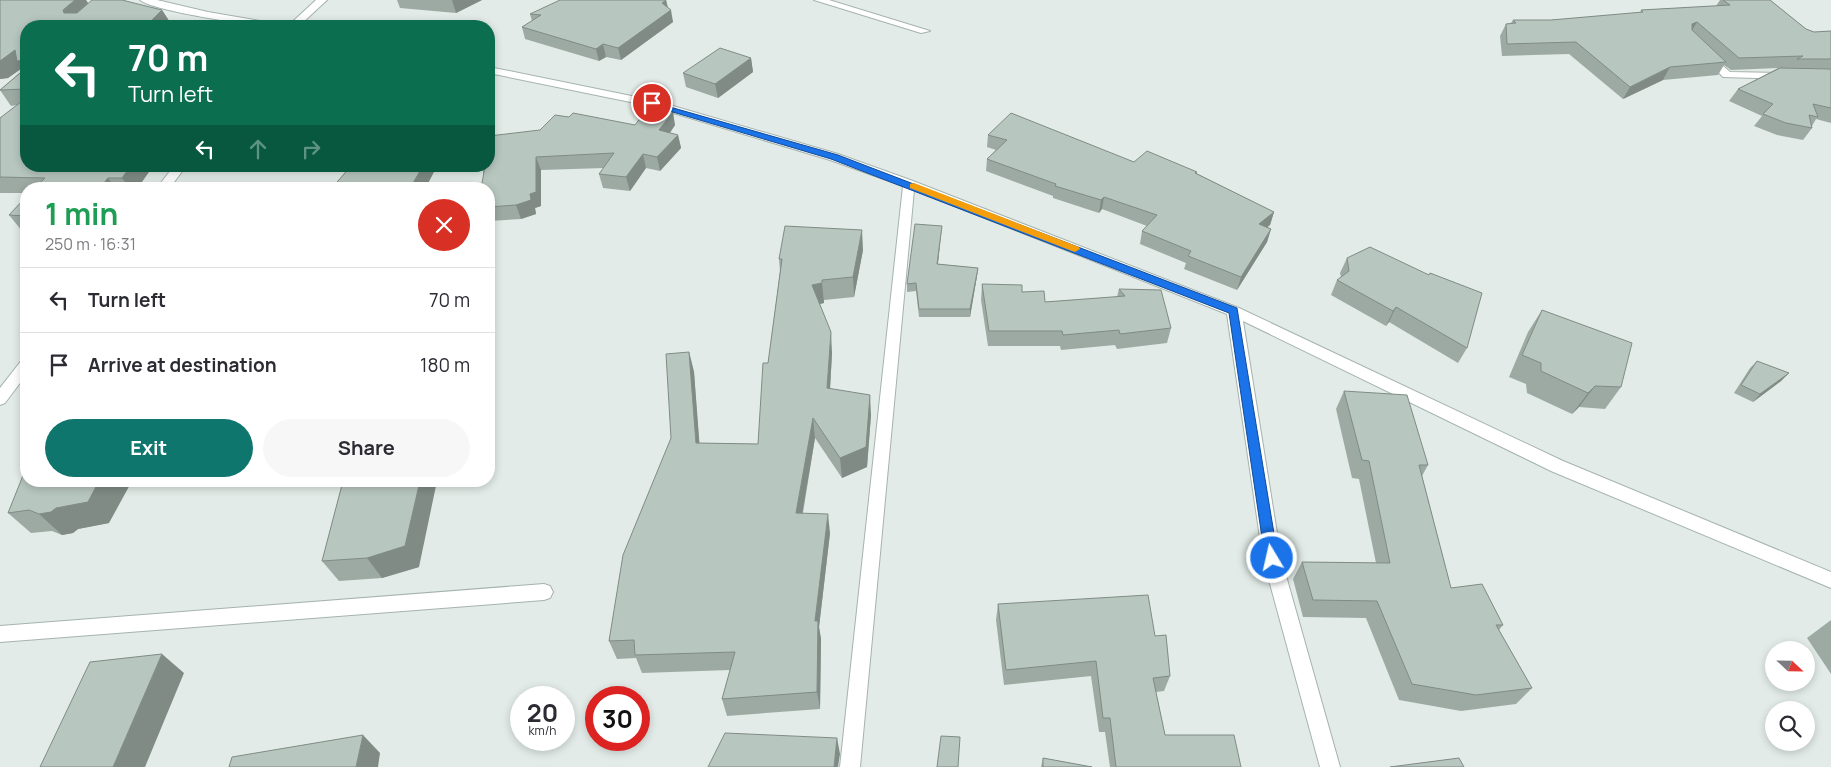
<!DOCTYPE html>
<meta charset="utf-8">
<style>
:root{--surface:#fff;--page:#f7f7f7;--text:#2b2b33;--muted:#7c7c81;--line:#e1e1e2;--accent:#0f766e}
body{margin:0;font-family:Manrope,sans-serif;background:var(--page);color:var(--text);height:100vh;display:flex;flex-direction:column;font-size:19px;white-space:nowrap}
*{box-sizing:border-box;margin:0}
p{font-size:16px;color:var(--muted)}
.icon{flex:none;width:28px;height:28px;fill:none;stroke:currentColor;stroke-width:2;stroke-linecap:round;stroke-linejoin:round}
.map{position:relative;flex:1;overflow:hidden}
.details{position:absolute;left:20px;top:182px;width:475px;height:305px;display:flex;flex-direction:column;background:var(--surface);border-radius:20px;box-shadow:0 2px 8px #0003}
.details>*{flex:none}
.top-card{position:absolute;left:20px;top:20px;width:475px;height:152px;border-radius:20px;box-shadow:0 2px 8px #0003;background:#0b6e4f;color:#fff;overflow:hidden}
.needle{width:32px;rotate:112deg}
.tools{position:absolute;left:1765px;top:641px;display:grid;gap:10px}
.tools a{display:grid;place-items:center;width:50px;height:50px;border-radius:50%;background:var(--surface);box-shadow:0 2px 8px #0003;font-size:25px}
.speed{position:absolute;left:510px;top:686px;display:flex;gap:10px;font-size:25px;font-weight:700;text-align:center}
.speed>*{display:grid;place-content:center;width:65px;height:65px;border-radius:50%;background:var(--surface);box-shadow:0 2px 8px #0003;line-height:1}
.speed small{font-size:12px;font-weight:400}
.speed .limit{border:8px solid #d22;background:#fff;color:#111}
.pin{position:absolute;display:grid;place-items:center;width:42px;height:42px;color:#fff;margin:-21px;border:2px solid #fff;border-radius:50%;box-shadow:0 1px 5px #0007}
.me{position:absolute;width:55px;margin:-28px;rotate:351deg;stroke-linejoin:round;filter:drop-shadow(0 0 4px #0008)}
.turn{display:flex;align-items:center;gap:18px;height:105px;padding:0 25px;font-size:22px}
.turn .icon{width:65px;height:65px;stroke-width:2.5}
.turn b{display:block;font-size:35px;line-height:42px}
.lanes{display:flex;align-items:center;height:48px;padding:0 25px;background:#0003;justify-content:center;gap:25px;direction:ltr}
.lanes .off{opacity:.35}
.round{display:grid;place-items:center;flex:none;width:52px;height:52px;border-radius:26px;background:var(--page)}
.summary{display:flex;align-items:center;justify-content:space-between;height:85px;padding:0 25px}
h1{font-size:30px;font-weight:700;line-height:38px;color:#1e9e55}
.cta{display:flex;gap:10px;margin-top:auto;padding:10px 25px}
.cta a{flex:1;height:58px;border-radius:30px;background:var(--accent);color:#fff;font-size:20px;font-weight:700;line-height:58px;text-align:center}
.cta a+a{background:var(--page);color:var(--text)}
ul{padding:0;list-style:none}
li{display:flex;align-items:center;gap:15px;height:65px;padding:0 25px;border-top:1px solid var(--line)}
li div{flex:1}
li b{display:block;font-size:19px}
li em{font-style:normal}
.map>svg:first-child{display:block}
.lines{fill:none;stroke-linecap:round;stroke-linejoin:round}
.minor-casing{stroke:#a5b3ae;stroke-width:2}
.minor{fill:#fff;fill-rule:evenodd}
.wall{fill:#9daaa4}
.shaded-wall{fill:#808b86}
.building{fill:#b7c6bf;stroke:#808b86}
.route{fill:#1a73e8;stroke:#114b97}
.slow{fill:#f59e0b}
</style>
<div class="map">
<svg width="1831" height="767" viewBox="0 0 1831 767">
<rect width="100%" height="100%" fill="#e2ebe7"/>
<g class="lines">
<defs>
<path id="minor" d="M140,0H157L208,12L272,23L277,26C257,27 153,11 140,0Z
M316,0H327L299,26H288Z
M814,0H829L930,31L921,33Z
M1708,53L1730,72L1785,73L1790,76L1785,79L1723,77L1703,56Z
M489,67L656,101L838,154L913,181L1239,308L1563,461L1831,572V588L1551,471L1243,321L1281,558L1340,767H1320L1263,558L1227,314L914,190L860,767H840L903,186L830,160L650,106L489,73Z
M174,166H186L169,189H156Z
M26,360V375L5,403L0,405V388L21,361Z
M544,584L550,586L553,592L550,598L544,600L0,642V626Z"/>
</defs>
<use href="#minor" class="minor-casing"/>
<use href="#minor" class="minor"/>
</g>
<path class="wall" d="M0,0H86L88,3L162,10L170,22L238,25L239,26H26V166H153L137,189H26V193H0V118L17,105L11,106L0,90L23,70L22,68L8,78L0,79Z
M397,0H482L456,13L400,8Z
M666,0L668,7L673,22L621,60L606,57L599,61L525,39L522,27L532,21L530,14Z
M1720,0H1770L1806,29L1814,32L1831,31V123L1816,119L1812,126V128L1803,140L1777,135L1754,126L1762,116L1729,101L1738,89L1778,68L1731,70L1724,65L1718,75L1663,80L1623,99L1569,54L1502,56L1500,36L1506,24L1511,23L1513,20H1551L1640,13L1641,10L1716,6Z
M751,58L753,72L718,98L686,87L683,73Z
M569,117L635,125H675L670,133L678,135L681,148L660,171L646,168L630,191L603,188L599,174L604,168L541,170V206L535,208L536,214L521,219L489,221V189L481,166H489L540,130Z
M988,135L1134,162L1197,172L1196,173L1274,212L1270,225L1267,227L1271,229L1267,242L1237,290L1184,269L1186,263L1140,244L1142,231L1147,226L1102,209L1099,213L1053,198V196L986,171L987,159L996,150L987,147Z
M351,166H437L425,189H331Z
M26,197V231H22L9,215Z
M942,226L938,264L978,268L977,276L970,317H919L916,291L907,292V284Z
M863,250L854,297L824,300V303L820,304L832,353L830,388L871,415L867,467L842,478L815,438L803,513L830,533L819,627L821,639L820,709L727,716L722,699L730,670L642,673L636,658L617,659L609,641L671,438L689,352L694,372L699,443L758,444L780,271L779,259Z
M1347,258L1467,348L1458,363L1389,322L1386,326L1331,295L1337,280L1341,277L1340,273Z
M982,284L1022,292L1045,302L1117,297L1119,289L1171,328L1167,343L1117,349L1115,345L1061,350L1060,346H988L981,300Z
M1542,310L1621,387L1605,409L1579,407L1572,414L1527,393L1526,384L1509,377L1528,332Z
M1757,361L1789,373L1781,381L1753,402L1734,393L1750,368Z
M1344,391L1428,465L1422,476L1451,588L1503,625L1499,630L1532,688L1516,704L1461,711L1399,700L1366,618L1303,617L1293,579L1302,562L1376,563L1359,479L1352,478L1336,409Z
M26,468L109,523L78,529L73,533L62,535L52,531L31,533L8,513Z
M343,481L419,567L382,578L339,581L322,561Z
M998,604L1155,636L1170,676L1164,691L1156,692L1165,735L1241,767H1110L1105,732H1099L1091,676L1004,685L996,620Z
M1831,620V674L1807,638Z
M1043,758L1092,767H1041Z"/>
<path class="shaded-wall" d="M75,0H86L92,9L73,25L64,13L63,10Z
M452,0H482L456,13Z
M666,0L668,11L671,10L673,22L621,60L618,48Z
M162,10L171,24L150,22Z
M1697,22L1690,34L1692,24Z
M603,44L606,57L599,61L596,49Z
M15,50L26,60V74L22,68L8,78L0,79V61Z
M751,58L753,72L718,98L715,84Z
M1670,67L1663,80L1623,99L1630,87Z
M673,112L675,125L662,144L659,130Z
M678,135L681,148L660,171L657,157Z
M643,154L646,168L630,191L626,177Z
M536,157L541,170V206L535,208L536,214L521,219L516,205L530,194Z
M131,166H153L137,189H130L122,178Z
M423,166H437L425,189H416L413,183Z
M108,178L116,189H99Z
M401,184L403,189H398Z
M1104,197L1102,209L1099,213L1101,200Z
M1274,212L1270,225L1255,237L1259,224Z
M942,226L941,233L937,272V264Z
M1271,229L1267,242L1237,290L1241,277Z
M862,230L863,250L854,297L853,277Z
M978,268L977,276L970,317V309Z
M822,283L824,303L814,305L812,285Z
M1396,307L1389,322L1386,326L1393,311Z
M831,332L832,353L829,408L827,388Z
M689,352L694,372L701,463L696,443Z
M1789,373L1781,381L1753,402L1760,394Z
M1595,386L1579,407L1572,414L1588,393Z
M870,395L871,415L867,467L842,478L840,458Z
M813,418L815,438L799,532L796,513Z
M99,481H132L109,523L78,529L73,533L62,535L39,514Z
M420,481H437L419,567L382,578L367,558Z
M828,514L830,533L819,627L821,639L820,709L817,692L815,621Z
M162,654L184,673L145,767H113Z
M363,735L380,753L378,767H356Z
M837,738L840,754L838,767H834Z"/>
<path class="building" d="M0,0H75L63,10L64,13H77L92,0H122L162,10L150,22H202L238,25L236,26H26V60L17,61L15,50L0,61Z
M560,0H666L662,3L671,10L618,48L603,44L596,49L522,27L541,15L530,14Z
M1723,0H1770L1806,29L1814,32L1831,31V59H1797L1803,56L1739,58L1697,22L1692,24V30L1726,62L1670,67L1630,87L1576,42L1507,44L1506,24L1516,23L1513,20H1551L1643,12L1641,10L1730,5Z
M720,48L751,58L715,84L683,73Z
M26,68V89L0,90Z
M1780,68L1831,69V108L1813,104L1818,117L1809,115L1812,128L1786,123L1763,114L1773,104L1738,89Z
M26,98V166H131L122,178H108L99,189H34L45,178L0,177V118Z
M655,99L673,112L659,130L678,135L657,157L643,154L626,177L599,174L614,153L536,157V192L530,194L531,200L516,205L489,207V189H481L485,166H489V136L540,130L555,115L569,117L573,113L635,125Z
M1011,113L1134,162L1147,151L1197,172L1195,173L1274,212L1259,224L1271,229L1241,277L1188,256L1191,251L1142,231L1157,215L1104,197L1101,200L1055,186L1056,184L987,159L1007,140L988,135Z
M351,166H423L413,183L401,184L398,189H331Z
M26,197V216L9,215Z
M915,224L942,226L937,264L978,268L970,309H919L916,283L907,284Z
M785,226L862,230L853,277L822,280V283L812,285L831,332L827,388L870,395L866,447L840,458L813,418L796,513L828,514L815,621H818L817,692L722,699L735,652L635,655L634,640L609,641L623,555L671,438L666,354L689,352L696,443L758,444L763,363H768L782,259H779Z
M1370,247L1429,275L1430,273L1482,293L1467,348L1396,307L1393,311L1337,280L1349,271L1347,258Z
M982,284L1022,285V292L1044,291L1045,302L1125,296L1119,289L1161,290L1171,328L1120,334L1119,330L1063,335L1062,331H989Z
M1542,310L1632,343L1621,387L1595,386L1588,393L1541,371V363L1522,355Z
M1757,361L1789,373L1760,394L1741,385Z
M1344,391L1407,395L1428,465H1419L1451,588L1482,584L1503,625H1496L1532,688L1476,695L1412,684L1377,601L1313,600L1302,562L1390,563L1369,461L1362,460Z
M26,468V481H99L88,502L56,508L51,512L39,514L29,510L8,513Z
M343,481H420L405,546L367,558L322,561Z
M1148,595L1155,636L1166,635L1170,676L1153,678L1165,735H1234L1241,767H1116L1110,718H1103L1096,661L1006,670L998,604Z
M162,654L113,767H40L90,662Z
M725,733L837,738L834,767H708Z
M363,735L356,767H229L232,757Z
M941,736L960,737L958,767H937Z
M1043,758L1092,767H1043Z
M1459,758L1464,767H1390Z"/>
<path class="route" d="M649,101L838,155L1237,308L1278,558L1277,562H1267L1265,558L1229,313L831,159L649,105Z"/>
<path class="slow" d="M914,183L1079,247L1080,249L1075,252L1072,251L910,188V184Z"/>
</svg>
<div class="tools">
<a><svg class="needle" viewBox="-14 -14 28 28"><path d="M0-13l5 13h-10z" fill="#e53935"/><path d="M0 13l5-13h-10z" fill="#7c7c81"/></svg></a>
<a><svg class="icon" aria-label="search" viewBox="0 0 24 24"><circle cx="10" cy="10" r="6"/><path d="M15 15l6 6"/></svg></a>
</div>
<div class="speed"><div>20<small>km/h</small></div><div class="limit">30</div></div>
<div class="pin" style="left:652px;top:103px;background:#d93025"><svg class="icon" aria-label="arrive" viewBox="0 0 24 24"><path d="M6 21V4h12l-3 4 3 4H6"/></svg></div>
<svg class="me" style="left:1272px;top:558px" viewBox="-20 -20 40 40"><circle r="17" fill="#1a73e8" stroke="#fff" stroke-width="3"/><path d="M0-11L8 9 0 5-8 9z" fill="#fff"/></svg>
<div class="top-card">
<div class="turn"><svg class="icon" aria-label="left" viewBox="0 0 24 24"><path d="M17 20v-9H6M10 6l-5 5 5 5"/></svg><div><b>70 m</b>Turn left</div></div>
<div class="lanes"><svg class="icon" aria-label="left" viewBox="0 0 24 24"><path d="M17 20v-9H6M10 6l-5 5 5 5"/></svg><svg class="icon off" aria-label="ahead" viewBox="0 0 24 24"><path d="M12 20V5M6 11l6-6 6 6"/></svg><svg class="icon off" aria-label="right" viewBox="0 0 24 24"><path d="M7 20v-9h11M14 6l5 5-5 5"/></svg></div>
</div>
<section class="details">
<div class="summary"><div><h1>1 min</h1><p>250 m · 16:31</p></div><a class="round" style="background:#d93025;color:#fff"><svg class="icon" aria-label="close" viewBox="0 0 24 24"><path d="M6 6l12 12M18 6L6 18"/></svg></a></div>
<ul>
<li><svg class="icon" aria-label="left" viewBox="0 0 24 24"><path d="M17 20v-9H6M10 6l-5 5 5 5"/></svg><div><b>Turn left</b></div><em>70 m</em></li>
<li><svg class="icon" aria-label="arrive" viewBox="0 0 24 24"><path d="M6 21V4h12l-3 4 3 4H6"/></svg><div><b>Arrive at destination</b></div><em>180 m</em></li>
</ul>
<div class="cta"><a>Exit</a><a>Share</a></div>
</section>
</div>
